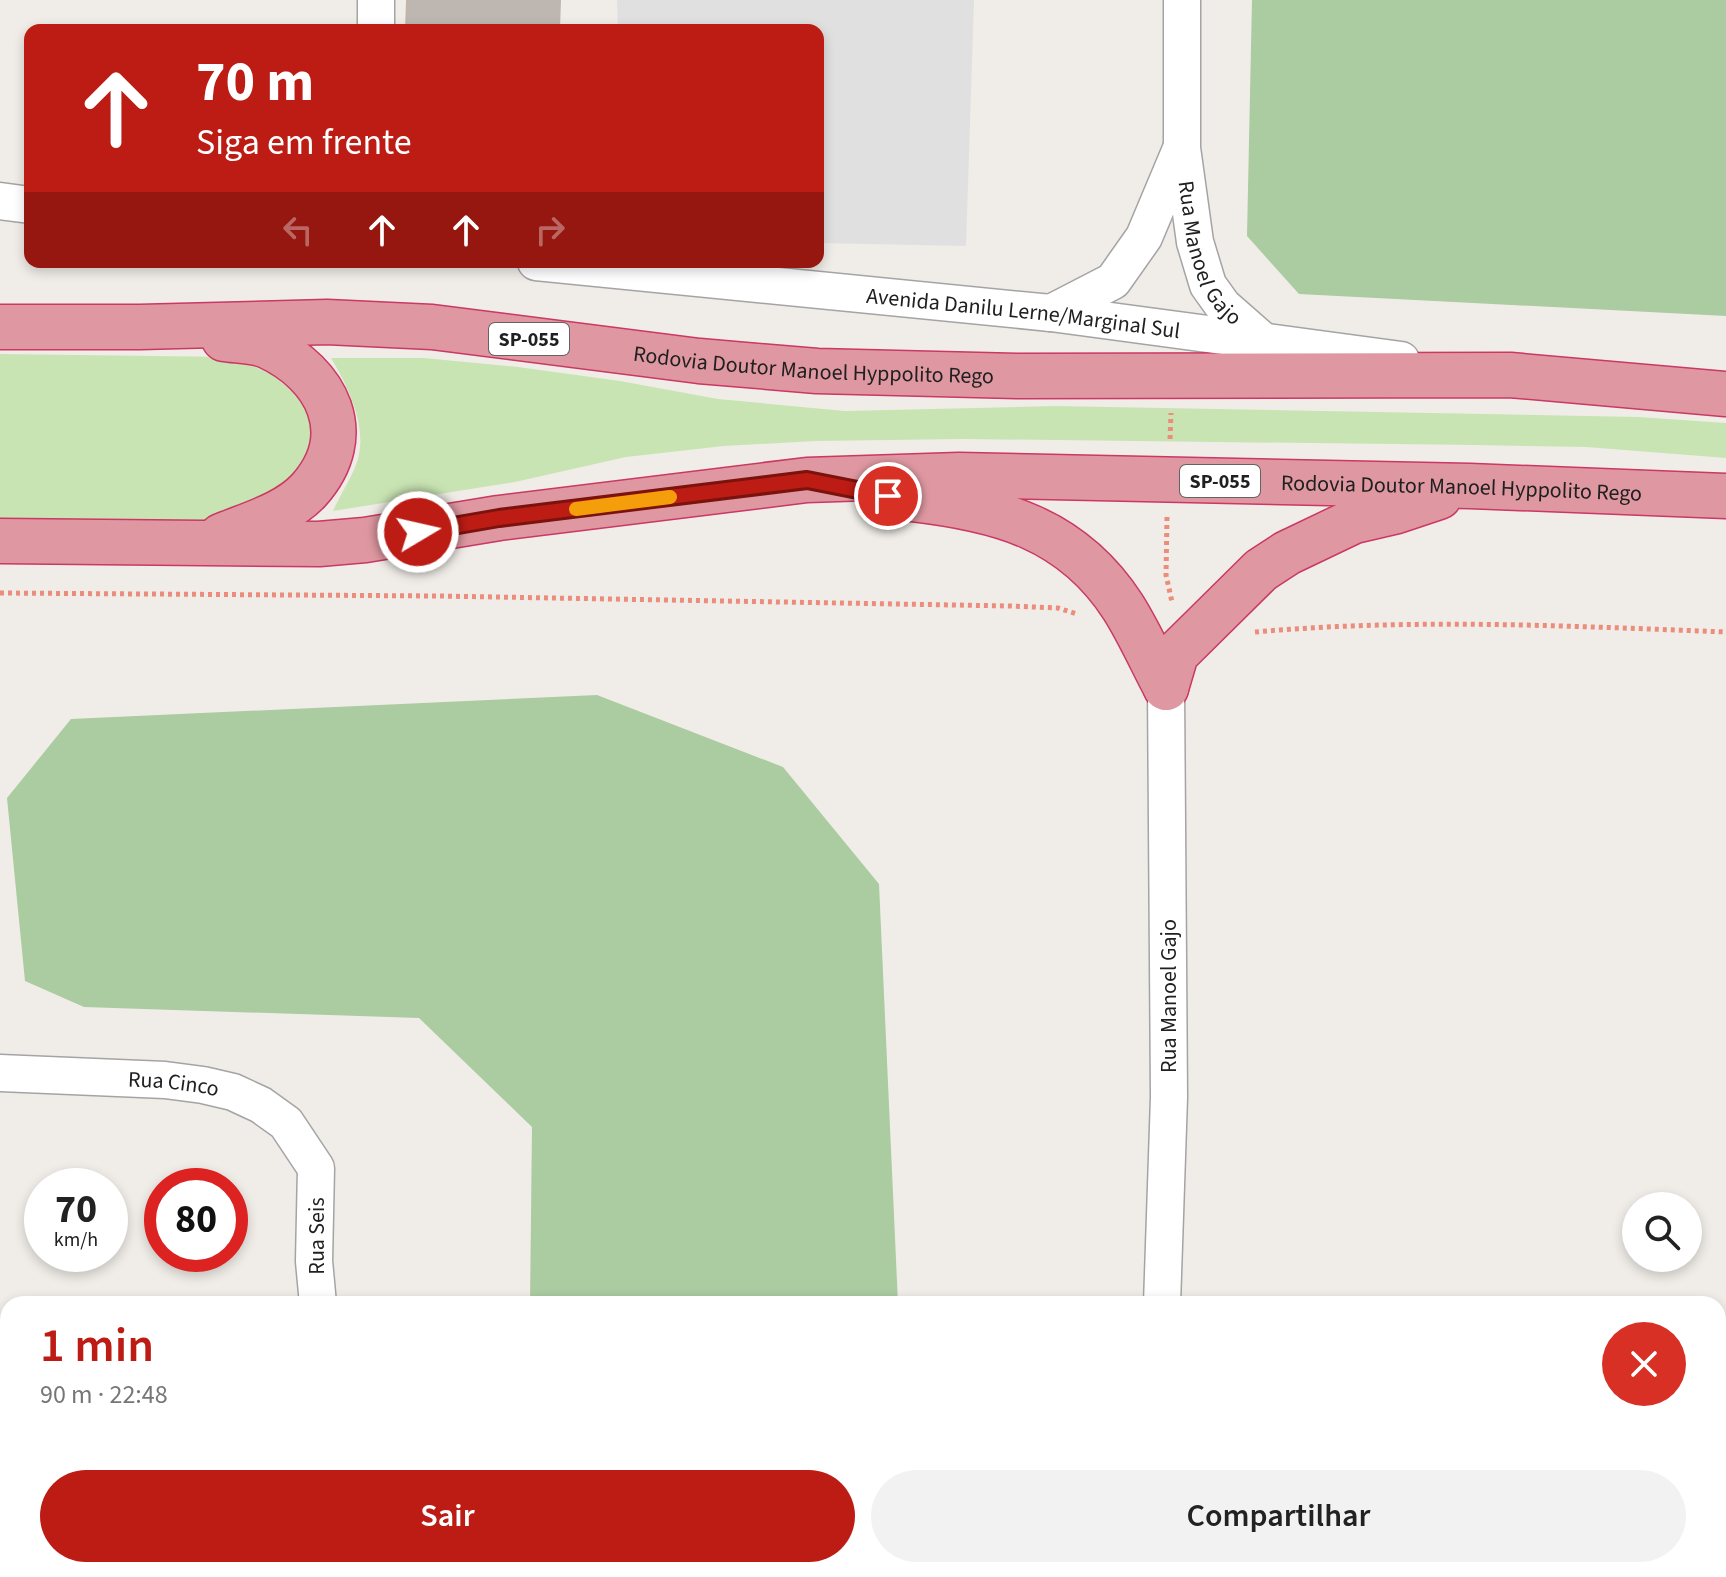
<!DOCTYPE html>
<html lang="pt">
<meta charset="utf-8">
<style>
:root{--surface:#fff;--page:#f2f2f2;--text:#222;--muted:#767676;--accent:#bc1c14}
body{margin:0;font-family:"Source Sans 3",sans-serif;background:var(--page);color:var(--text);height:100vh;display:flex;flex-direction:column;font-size:30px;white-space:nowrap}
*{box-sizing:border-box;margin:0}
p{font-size:26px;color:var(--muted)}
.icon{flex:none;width:44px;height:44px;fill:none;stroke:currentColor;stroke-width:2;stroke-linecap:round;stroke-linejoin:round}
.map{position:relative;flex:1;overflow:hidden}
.drawer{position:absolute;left:0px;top:1296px;width:1726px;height:282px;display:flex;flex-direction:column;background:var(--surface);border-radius:24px 24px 0 0;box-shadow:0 4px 12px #0003}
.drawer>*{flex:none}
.banner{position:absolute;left:24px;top:24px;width:800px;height:244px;border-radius:16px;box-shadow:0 4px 12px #0003;background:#bc1c14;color:#fff;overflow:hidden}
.controls{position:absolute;left:1622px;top:1192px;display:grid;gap:16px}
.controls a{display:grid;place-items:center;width:80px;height:80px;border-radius:50%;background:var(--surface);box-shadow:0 4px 12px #0003;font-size:40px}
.speed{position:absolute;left:24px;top:1168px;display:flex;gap:16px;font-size:40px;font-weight:700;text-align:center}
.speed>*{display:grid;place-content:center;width:104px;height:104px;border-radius:50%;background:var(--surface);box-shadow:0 4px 12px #0003;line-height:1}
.speed small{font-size:20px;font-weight:400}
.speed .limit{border:12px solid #d22;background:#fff;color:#111}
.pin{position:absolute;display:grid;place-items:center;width:68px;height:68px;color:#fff;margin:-34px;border:4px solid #fff;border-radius:50%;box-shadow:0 2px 8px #0007}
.me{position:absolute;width:88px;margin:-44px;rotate:81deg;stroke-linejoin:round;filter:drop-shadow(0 0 6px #0008)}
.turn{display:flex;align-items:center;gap:28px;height:168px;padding:0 40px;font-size:36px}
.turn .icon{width:104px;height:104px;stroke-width:2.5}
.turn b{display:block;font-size:56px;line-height:68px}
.lanes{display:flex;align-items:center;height:76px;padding:0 40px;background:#0003;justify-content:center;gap:40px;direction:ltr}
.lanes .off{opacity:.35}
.round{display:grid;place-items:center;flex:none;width:84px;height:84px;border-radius:42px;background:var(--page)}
.overview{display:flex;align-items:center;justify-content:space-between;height:136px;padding:0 40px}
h1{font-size:48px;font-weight:600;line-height:60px;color:var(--accent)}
.button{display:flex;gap:16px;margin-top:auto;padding:16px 40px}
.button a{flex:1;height:92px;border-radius:48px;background:var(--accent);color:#fff;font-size:32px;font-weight:600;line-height:92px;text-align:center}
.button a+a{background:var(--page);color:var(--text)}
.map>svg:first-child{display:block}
.grass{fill:#c9e4b3}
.forest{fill:#abcba1}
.parking{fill:#e0e0e0}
.building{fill:#bdb6b1;stroke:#c0b6ab;stroke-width:2}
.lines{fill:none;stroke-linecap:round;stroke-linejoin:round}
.minor-casing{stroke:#a4a4a4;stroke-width:39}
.highway-casing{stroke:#ca3863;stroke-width:47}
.path{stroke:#ec8d7c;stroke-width:5;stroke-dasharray:4 4;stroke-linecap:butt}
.minor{stroke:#fff;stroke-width:36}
.highway{stroke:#df98a1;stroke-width:44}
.route-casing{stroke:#7a120d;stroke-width:20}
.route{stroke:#bc1c14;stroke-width:14}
.slow{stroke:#f59e0b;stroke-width:14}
.labels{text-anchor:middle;stroke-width:8;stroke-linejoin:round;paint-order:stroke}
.shield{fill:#fff;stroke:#636363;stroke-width:2}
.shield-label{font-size:20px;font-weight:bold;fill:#202020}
.street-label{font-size:22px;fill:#202020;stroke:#fff}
</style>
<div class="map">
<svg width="1726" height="1577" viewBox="0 0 1726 1577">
<rect width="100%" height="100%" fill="#f0ede8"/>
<path class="grass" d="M0,354L232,357L271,374L297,395L312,421V455L284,495L205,523L0,521Z
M331,358H424L518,367L620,381L718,399L845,411L1055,406L1639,417L1726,423V458L1586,447L1474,445L963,439L816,441L724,446L626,457L515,482L333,511C340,495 353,476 358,459C367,424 348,387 331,358Z"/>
<path class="forest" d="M1252,0H1726V316L1299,294L1247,236Z
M597,695L783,767L879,884L898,1304H530L532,1127L419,1018L84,1007L25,981L7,798L71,719Z
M527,1570H894V1577H527Z"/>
<path class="parking" d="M617,0H974L966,246L818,243V30H618Z"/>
<path class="building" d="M407,0H560L559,30H406Z"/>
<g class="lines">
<defs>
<g id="minor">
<path id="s1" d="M1182,0V148L1195,242L1208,285L1223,306L1263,341"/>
<path d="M376,30V0"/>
<path d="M0,201L30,205"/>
<path id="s2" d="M536,262L1051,313L1401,360"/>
<path d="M1051,313L1113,281L1144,237L1181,149"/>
<path id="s3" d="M0,1073L165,1080L203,1085L233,1092L261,1105L286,1123L316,1168L314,1261L318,1304"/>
<path d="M1162,1304L1169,1097L1166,688"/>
<path d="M0,1360H8"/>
<path d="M316,1577L317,1570"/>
<path d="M1155,1577V1570"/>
</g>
<g id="highway">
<path id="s4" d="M0,327H140L327,322L432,327L699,361L817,371L1017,376L1510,375L1726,394"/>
<path d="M911,499C999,509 1072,528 1123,607C1139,632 1152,662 1166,688"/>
<path d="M221,536C250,524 287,514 309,490C358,435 328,374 267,346C255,341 238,341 224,339"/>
<path id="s5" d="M0,541L319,544L365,540L499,518L807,480L959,475L1470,486L1726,496"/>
<path d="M1166,688L1176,654L1261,570L1287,553L1354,521L1397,511L1439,497"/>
</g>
</defs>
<use href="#minor" class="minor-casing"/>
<use href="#highway" class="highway-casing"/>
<path class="path" d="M1170,439L1171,413
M1167,517L1166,575L1172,602
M0,593L438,596L1011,606L1058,608L1077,614
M1255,632C1412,618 1570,626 1726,632"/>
<use href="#minor" class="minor"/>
<use href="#highway" class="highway"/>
</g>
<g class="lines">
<defs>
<path id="route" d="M418,532L499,518L807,480L888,496"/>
</defs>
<use href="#route" class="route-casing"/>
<use href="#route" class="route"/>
<path class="slow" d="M576,509L670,497"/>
</g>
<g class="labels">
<g class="shield">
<rect x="489" y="323" width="80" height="32" rx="6"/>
<rect x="1180" y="465" width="80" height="32" rx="6"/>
</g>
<g class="shield-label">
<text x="529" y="346">SP-055</text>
<text x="1220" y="488">SP-055</text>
</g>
<g class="street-label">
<text dy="8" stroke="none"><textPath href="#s1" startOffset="258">Rua Manoel Gajo</textPath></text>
<text dy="8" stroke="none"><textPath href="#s2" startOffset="490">Avenida Danilu Lerne/Marginal Sul</textPath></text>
<text dy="8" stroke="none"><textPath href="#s4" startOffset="816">Rodovia Doutor Manoel Hyppolito Rego</textPath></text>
<text dy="8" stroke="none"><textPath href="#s5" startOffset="1466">Rodovia Doutor Manoel Hyppolito Rego</textPath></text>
<text transform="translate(1168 996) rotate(-90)" y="8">Rua Manoel Gajo</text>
<text dy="8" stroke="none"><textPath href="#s3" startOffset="174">Rua Cinco</textPath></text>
<text transform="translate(316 1236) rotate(-90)" y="8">Rua Seis</text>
</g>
</g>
</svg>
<div class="controls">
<a><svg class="icon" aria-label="search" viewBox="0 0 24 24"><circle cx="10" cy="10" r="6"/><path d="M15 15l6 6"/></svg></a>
</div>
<div class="speed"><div>70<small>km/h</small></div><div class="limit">80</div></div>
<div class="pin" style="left:888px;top:496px;background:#d93025"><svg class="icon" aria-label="arrive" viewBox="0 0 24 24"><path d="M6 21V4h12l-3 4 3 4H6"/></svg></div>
<svg class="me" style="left:418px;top:532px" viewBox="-20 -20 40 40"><circle r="17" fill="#bc1c14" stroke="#fff" stroke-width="3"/><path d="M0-11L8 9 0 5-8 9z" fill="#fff"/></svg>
<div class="banner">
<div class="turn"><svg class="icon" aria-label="ahead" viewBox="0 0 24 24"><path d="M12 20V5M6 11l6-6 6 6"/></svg><div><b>70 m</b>Siga em frente</div></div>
<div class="lanes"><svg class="icon off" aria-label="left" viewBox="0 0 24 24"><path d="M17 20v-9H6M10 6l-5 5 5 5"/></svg><svg class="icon" aria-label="ahead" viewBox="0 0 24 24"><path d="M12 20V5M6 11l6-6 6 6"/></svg><svg class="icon" aria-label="ahead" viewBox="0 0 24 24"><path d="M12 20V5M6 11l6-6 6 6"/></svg><svg class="icon off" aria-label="right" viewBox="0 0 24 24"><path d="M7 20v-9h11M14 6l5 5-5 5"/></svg></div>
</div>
<section class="drawer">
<div class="overview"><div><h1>1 min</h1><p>90 m · 22:48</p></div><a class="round" style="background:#d93025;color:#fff"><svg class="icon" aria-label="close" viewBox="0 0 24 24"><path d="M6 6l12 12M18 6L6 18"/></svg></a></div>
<div class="button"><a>Sair</a><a>Compartilhar</a></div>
</section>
</div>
